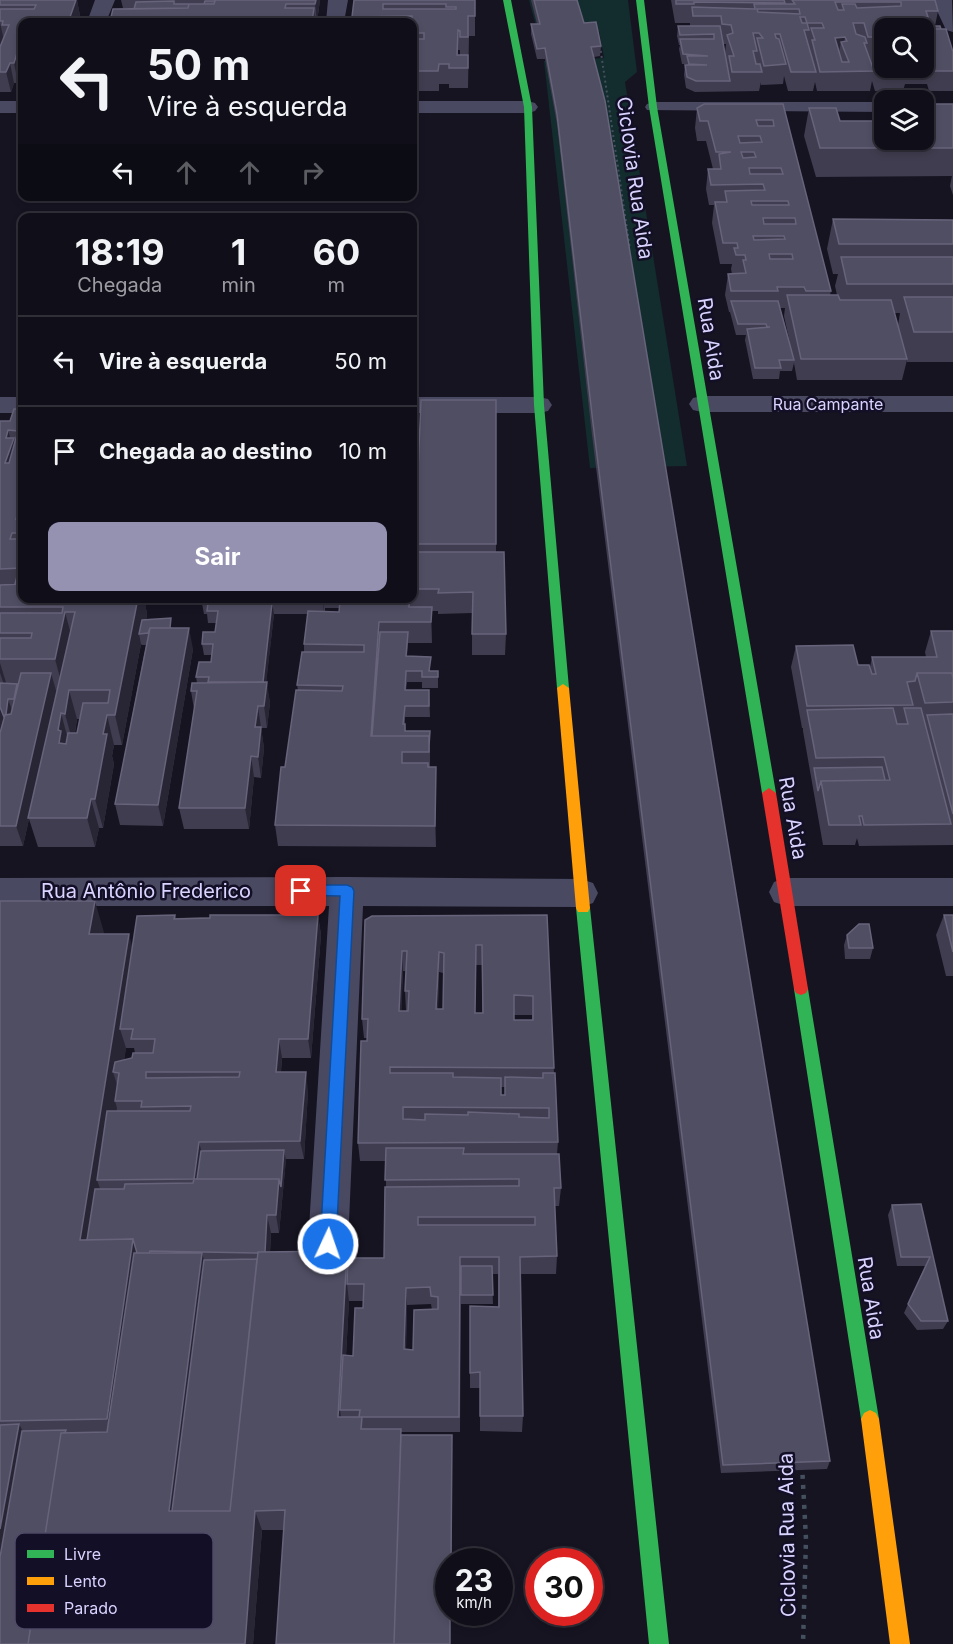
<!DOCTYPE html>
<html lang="pt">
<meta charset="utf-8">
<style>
:root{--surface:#100f19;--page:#191822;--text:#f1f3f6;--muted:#9c9ca2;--line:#302f38;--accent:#9591b1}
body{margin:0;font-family:Inter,sans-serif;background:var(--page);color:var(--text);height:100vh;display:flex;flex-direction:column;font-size:22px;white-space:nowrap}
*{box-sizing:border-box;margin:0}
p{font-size:20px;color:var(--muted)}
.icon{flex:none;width:33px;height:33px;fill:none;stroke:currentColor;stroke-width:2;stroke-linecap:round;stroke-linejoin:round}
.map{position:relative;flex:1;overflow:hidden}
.details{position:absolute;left:18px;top:213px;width:399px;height:390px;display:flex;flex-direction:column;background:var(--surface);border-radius:12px;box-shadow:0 3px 9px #0003,0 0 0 2px var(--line)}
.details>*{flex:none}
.guide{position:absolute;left:18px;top:18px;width:399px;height:183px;border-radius:12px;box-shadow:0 3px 9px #0003,0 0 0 2px var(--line);background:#100f19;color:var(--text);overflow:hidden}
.tools{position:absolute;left:874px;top:18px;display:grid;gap:12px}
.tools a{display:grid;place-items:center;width:60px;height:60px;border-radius:12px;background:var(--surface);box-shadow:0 3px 9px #0003,0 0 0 2px var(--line);font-size:30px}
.speed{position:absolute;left:435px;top:1548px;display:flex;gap:12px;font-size:30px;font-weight:700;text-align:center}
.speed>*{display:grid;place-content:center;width:78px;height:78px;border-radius:50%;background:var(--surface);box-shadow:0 3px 9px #0003,0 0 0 2px var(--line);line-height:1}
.speed small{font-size:15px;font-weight:400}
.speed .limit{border:9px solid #d22;background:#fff;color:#111}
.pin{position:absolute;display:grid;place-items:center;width:51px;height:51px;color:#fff;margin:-26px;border-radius:12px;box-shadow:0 3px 9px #0006}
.me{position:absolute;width:66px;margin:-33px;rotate:3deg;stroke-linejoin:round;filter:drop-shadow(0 0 4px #0008)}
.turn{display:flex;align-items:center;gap:21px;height:126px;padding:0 30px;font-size:27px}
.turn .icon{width:78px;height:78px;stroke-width:2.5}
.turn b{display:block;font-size:42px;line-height:51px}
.lanes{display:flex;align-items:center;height:57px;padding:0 30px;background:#0003;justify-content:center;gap:30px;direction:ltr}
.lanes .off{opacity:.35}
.eta{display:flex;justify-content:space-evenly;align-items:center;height:102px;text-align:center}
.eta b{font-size:36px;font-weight:700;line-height:42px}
.primary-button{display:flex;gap:12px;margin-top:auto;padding:12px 30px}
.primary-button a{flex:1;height:69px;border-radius:12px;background:var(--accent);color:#fff;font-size:24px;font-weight:700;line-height:69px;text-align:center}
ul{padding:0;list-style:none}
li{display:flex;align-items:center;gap:18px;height:90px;padding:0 30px;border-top:2px solid var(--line)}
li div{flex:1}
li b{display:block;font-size:22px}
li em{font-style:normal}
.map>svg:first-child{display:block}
.green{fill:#132c2d}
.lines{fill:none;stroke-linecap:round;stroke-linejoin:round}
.path-far1{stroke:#44505f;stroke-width:2;stroke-dasharray:2 3;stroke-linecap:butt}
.path{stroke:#44505f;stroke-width:4.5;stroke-dasharray:4 6;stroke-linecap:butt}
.lane{fill:#4a4962;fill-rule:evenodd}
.street{fill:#4a4962;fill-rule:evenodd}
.fast{fill:#30b455;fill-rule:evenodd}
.slow{fill:#ff9f0a;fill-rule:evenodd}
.jam{fill:#e5322d;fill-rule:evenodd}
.wall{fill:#403d50;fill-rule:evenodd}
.shaded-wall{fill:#282635}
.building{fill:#504e63;stroke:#66637b;stroke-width:1.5;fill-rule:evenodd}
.route{fill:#1a73e8;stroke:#114b97;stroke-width:1.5}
.labels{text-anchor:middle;stroke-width:5;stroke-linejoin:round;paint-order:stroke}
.far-street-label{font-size:16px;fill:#d9d4ff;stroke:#130f26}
.street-label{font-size:20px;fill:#d9d4ff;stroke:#130f26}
.key{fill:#130f26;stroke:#4e4a67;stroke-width:1.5}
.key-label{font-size:16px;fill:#d9d4ff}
</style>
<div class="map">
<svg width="953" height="1644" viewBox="0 0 953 1644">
<rect width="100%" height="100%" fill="#161421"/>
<path class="green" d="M529,0H628L637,72L625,82L687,466L590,468L544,61L604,58L599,31L538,33Z"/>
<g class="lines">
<path class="path-far1" d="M600,46L630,249"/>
<path class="path" d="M802,1465L806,1539L803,1644"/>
<path class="lane" d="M653,102H885V112L647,110L645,107L647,104Z"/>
<path class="street" d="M95,0H115L106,22H87Z
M328,0H348L344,22H326Z
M932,0H952L953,32L946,30Z
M0,101H22V113H0Z
M412,101H528L535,103L538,107L535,111L528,113H412Z
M702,396H953V412H702L693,410L689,404L693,398Z
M0,397H22V413H0Z
M412,397H539L548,399L552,405L548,411L539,413H412Z
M347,877L581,879L593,883L598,893L593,903L581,907L363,906L348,1244L342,1257L328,1263L314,1257L308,1244L329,906H0V878Z
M786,878H953V906H786L774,902L769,892L774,882Z"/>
<path class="fast" d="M503,0H511L532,107L544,405L569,688L563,692L557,688L534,405L524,107Z
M636,0H644L657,107L776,793L769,798L762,793L649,107Z
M583,902L588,904L590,908L669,1644H649L576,908L578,904Z
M801,983L806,985L808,989L879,1419L876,1425L870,1428L864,1425L861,1419L794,989L796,985Z"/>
<path class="slow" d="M563,684L569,688L590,908L588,912H578L576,908L557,688Z
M870,1410L876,1413L879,1419L910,1644H890L861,1419L864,1413Z"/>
<path class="jam" d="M769,788L776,793L808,989L806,993L801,995L796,993L794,989L762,793Z"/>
</g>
<path class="wall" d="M0,0H77L80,16L78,22H22L18,83H14L11,92H0Z
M121,0H320L317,22H112L111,17L134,9V8H123Z
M354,0H475V36H469L468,88H449V84H439V91H412V57H414V52H412V22H353ZM458,50H460V55H458Z
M531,0H577L584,23L601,46L600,56L594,57L830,1461L827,1469L721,1473L592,435L557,124L545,59H537L531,34V24H537Z
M671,0H935L938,11L935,26L953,52V91H929L927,84H905L903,91H875L872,81L870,91H817L815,82L813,91H788L784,76L783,84L761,85V82L759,91L695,92L686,88L684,75L685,65L687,64H682L679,49L680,45H679L677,36L678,26H690V23H675ZM885,28H924V68H885ZM723,44H726L725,53Z
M783,104L831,291L830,295H837L835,286L838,274H833L827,249L833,219L953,220V362H907V360L902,380H797L794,363L792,371H780L779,379H753L745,340L746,335H736L730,312H729L725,295L728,274H732L731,269L732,264H720L712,223L714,205H709L706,189L708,169H713L706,141H697L695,128L697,108ZM780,308H785L784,316L790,343ZM894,313H900L898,325Z
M924,104H953V195L950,186L952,176L816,177L804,136L809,108L840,121L924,140Z
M496,400V552L506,634L505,655H472V613L438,614V611H432V643H408L407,656L431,671H438V688H422V682H407L406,690H429L430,717H405V724L406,731L430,742V767H436V847L278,846L275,825L298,690L297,685L304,652V644L308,614H274L266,682L270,703L267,728H261L264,748L261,778L254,777L249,829H184L179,808L194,709L191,691L197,683L196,677L211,662L212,655H204L202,644L215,632L216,623H208L207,614H204L201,598H412V514H416ZM325,608H340L339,612H325Z
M22,409V598H144L147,614L146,620L173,628L193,649L163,826L120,825L115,804L146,645H142L141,644L122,745H114L112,756L114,764L103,828H99L95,847H38L29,819L23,846H0V421H10ZM77,719H80L77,733H75Z
M931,631H953V845L859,846L857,838L855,845H823L803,731V728H802L791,667L796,646L858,665L870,667L872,657H926L925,652Z
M0,901L104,934L132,948L175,915L176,918L318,915L321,935L311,1058H282L281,1072L308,1091L304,1159H286L279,1233H271L270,1252L348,1258H384L386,1187V1161H360L358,1143L367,1038H364L362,1019L365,920L547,915L554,1073L558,1142L557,1154L561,1188L559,1206H555L557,1256L556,1274H520L523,1416L522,1432L480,1431V1388H470V1306L498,1307V1274H492L493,1304H461V1275L460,1432H401V1435L453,1450L284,1530H262L253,1644H0ZM476,965H482V1013H475ZM403,971H406L405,991L406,1011H408H401ZM439,972L443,973V1009H438ZM514,1015H532V1020H514ZM126,1048H134L135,1053L132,1058L124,1060ZM501,1087H505V1095H501ZM349,1301H364L363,1308L353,1356H346ZM431,1304L432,1310L413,1350H406L407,1305Z
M944,915H953V976H946L936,935Z
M847,935L873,948L870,959H845L844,945Z
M921,1204L948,1321L943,1329L917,1330L904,1313L925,1266H897L888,1215L892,1205Z"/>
<path class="shaded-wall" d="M76,0H77L80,16L78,22H71L70,17Z
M316,0H320L317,22L315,4Z
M314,8L315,22H312Z
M0,23L4,40L0,63Z
M22,37V69L18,83L14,63Z
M845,37L843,48L841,42L838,57L835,38Z
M10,63L14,83L11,92L6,72Z
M8,430L12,444L14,438L20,459L11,484L5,463L6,438Z
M137,598H144L147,614L143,634H139L141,644L122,745L115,715Z
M323,598H324V614Z
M272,603L274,614L264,703L262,692Z
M432,607V643L431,622Z
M65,612L73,642L63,689L55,659Z
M379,622L380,643L373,746L371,736Z
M189,628L193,649L163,826L158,805Z
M0,663L8,689L7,694L0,673Z
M51,673L57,694L28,818L29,819L23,846L16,826Z
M267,682L270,703L267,728L264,706Z
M69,690L77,719L73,743L65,714Z
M8,699L12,710L9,728L6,717Z
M258,706L261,728L255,727Z
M0,707L7,729L0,755Z
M61,713L69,743L67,753L59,743L58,730Z
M107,715L114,745L112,756L114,764L103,828L95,799L103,734Z
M261,727L264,748L261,778L258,757Z
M251,756L254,777L249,829L245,808Z
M436,767V847L435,826Z
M91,799L99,828L95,847L87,818Z
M95,901L105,936L89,934Z
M318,915L321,935L311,1058L308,1039Z
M129,934L138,968L120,1029L126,1048L121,1079L119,1073L113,1072L119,1091L115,1101L117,1108L106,1180H97L103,1197L95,1252L80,1240Z
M402,951L403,971L401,1031L399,1011Z
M439,952V972L437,1029L436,1009Z
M279,1039L282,1058L279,1091L276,1072Z
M306,1072L308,1091L304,1159L300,1141Z
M199,1142L204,1161L200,1188L194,1179Z
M284,1150L286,1160L279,1233L276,1215L279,1179Z
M267,1215L271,1233L269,1271L265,1253Z
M133,1239L141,1260L119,1445L107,1419Z
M347,1251L351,1275L347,1284L349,1301L343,1410H340L342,1423L338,1417Z
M202,1253L209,1277L179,1517L169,1511Z
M406,1288L407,1305L405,1366L404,1349Z
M19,1424L31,1446L0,1627V1529Z
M452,1435V1562H451Z
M255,1511L262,1530L253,1644H245Z"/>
<path class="building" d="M0,0H76L70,17H40L38,22H22V37L14,63H10L6,72H0V47L9,25H2L3,21H0V9H34L36,5H0Z
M215,0H316L315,4H286L285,8H314L312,22H140L142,17H111L113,9L188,8L189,4H214Z
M354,0H475V16H468V37H460V31L458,30L457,55H468V68H449V64H439L438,71H412V57H414L415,39H424V33H412V16L352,17ZM383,4H446V7H456V9H383Z
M534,0H577L584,23L596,22L601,46L591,47L605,101L830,1461L723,1465L593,423L557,114L545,48L537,49L531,24H540Z
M676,0H784L785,3L694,2V4H676Z
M792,0H935L938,11H926L928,17H914L918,28H901L899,26H891L892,28H885V68H906L907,71L879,72L873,52H881L876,37H868L864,23H853L856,34L865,37L867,43H864L874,71L820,72L812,40H815L811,28H824L822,23H807L809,30H804L816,72H791L780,34H775L776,38L779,39L786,64L764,66L757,38H763L759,33H753L757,51H753L756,64H760L762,72H732L729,56H734L727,35L733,33L731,25L722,24L721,16H693L692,7L755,9L754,4H795ZM835,2H901V6L857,8L855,4H842L844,10H838ZM757,9H799L800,14L758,12ZM800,17H805L807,23H802ZM845,37L847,41L841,42L849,62H842L835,38Z
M174,1V4H189L188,8L134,9L136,2Z
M205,1H215L214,4H204Z
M678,26H720L730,81H696L687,77L685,65H707L689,64L687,56H708L683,54L680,39H714V34L680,35Z
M917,26H940L941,29H924V28H918Z
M924,29H946L953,52V71H934L931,64H924ZM926,51H930L932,56H928Z
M704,104H783L831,291H806L804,287H777L778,291H731L728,274L746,273L743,260H746L745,255H736L734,248H738L737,243H723L715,202H727L725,191L765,190L763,184L711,185L708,169H721L719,154L731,152H716L708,121H700L697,108ZM756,120H773L774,126H758ZM738,136H760L762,142L740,143ZM741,152H754L756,157L743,158ZM749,168H781L783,174H750ZM751,201H788L789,205H752ZM763,218H795L796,224H764ZM753,236H784L785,239L754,240ZM769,254H792L793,259H770Z
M924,104H953V148H820L809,108H836L840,121H885V140H924V121H926L924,116Z
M833,219L953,220V244H839Z
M841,257H953V284H847Z
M787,295H838L840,300H891L907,359H801Z
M904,297H953V332H914Z
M731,301H778L794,360H779L781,368H755L747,329L770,327H767L766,324H738Z
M421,400H496V544H415Z
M14,409H22V514H18L16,519H22V533H12L10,539H22V568L0,569V421H10ZM8,430L18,431L9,463H5L14,438H6Z
M412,514H416V552H412Z
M412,552H504L506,634H472L473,592L438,593L439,589H412Z
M17,576H22V584H15Z
M22,584V598H138L115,715H107L103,734H107L95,799H91L87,818H28L75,612H65L55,659H0V638H31L32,633H0V613H62L63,607H0V585ZM69,690H110L108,703H83L77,733H68L66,744L59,743L61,731L58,730L61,713L65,714Z
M379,598H409V607H432L431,622H379L371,736H429V752H402V763H428V767H436L435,826L275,825L281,767H285L296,690L342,691L343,686L297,685L302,652H364V645L304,644L308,611L339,612L340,601Z
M208,603H272L263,682H208L209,677H196L199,662H211L213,644H202L203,632H215L218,611H207Z
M171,618L170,628H150L148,633L139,634L142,620Z
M150,628H189L158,805L115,804Z
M931,631H953V678L952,673H917L915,681L907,682L913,705L807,706L796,646L853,645L858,665H869L872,674H876L872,657H937Z
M380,632H408L406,656L431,657L429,671H438V677H422V671H406L405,690H429V706H405L403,724H405V731H430L429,746V736H372Z
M21,673H51L16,826H0V733L5,715L11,714Z
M917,673H952L953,678V702L925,703Z
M267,682L264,706H258L255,727H261L258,757L251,756L245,808H179L197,691H191L192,683Z
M0,683L17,684L14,699H8L6,714L5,715L4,717L0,707Z
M893,708L897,724H908L904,708H921L951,824L864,825L862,816H859L861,825H829L821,781L890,780L884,757L816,758L807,710Z
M953,714V814L927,715Z
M882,767L885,780L821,781L818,791L814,768Z
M0,901H95L89,934H129L80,1240L133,1239L107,1419L0,1421Z
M175,915L174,919L210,918V915H318L308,1039H279L276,1072H306L300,1141L199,1142L194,1179L97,1180L107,1111H190L191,1106L141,1107L142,1101H115L119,1073L113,1072L115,1062L132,1058L133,1053H153L155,1039H131L133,1029H120L137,916ZM146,1072H240L239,1077L146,1078Z
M547,915L554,1068L390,1067V1073H453V1077L501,1078V1095H505V1077L543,1078V1073H555L558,1142L358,1143L361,1041H367L368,1019H362L365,920L372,916ZM476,945H482L483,1013H475ZM402,951H407L405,991H409L408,1011H399ZM439,952L444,953L443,1009H436ZM514,995L533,996V1020H514ZM403,1107L549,1108V1118L519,1117V1114L468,1112V1115L425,1114V1120L403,1119Z
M944,915H953V952Z
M859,924H869L873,948H849L847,935Z
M386,1148H464L463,1154H559L561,1188H554L557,1256L520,1257L523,1416H480V1372L470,1373V1306L499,1307V1257H460L459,1417H359L360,1410H340L343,1355L353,1356L355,1308H363L364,1284H347L348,1258H384L385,1187L519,1186V1179L385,1180ZM418,1217H535V1225H418ZM430,1287L431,1296L438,1297V1309L414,1310L413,1350L404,1349L406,1288Z
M284,1150L281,1187L279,1179H197L201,1151Z
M194,1179H279L276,1215H267L265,1252H258V1253L150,1251L149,1253H137L133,1239L87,1240L95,1189H124L125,1184L193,1183Z
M921,1204L948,1321H921L908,1304L930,1257H901L892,1205Z
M347,1251L338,1417H362L361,1429H401L394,1644H276L285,1510L255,1511L245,1644H28L61,1433L107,1432L134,1253H202L169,1511H230L258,1252Z
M257,1259L230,1511H172L204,1260Z
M461,1266H492L493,1295H461Z
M19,1424L0,1529V1425Z
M66,1430L65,1433H61L28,1644H0V1557L22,1431Z
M401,1435H452L451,1562H448V1612H450V1644H394Z"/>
<path class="route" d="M301,885H347L352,887L354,891L336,1244L334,1249L328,1251L322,1249L320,1244L340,896L296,895L294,891L296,887Z"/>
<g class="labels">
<g class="far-street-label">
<text x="828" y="410">Rua Campante</text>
</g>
<g class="street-label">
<text transform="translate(635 178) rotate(82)" y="7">Ciclovia Rua Aida</text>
<text transform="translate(711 339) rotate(81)" y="7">Rua Aida</text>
<text transform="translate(793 818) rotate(80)" y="7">Rua Aida</text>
<text x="146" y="898">Rua Antônio Frederico</text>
<text transform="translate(871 1298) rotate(81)" y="7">Rua Aida</text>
<text transform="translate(787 1535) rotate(-91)" y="7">Ciclovia Rua Aida</text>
</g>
</g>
<rect x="15" y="1533" width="198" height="96" rx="9" class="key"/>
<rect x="27" y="1550" width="27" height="8" fill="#30b455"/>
<rect x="27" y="1577" width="27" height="8" fill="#ff9f0a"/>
<rect x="27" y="1604" width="27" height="8" fill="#e5322d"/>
<g class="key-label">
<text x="64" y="1560">Livre</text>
<text x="64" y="1587">Lento</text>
<text x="64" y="1614">Parado</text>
</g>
</svg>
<div class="tools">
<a><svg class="icon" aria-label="search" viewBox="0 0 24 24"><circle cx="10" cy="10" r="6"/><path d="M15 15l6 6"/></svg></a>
<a><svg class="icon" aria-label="layers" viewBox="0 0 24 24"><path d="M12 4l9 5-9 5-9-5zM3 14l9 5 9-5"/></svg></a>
</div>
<div class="speed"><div>23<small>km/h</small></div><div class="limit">30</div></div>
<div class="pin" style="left:301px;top:891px;background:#d93025"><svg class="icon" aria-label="arrive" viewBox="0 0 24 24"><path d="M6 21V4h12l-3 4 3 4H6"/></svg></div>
<svg class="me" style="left:328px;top:1244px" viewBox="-20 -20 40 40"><circle r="17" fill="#1a73e8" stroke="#fff" stroke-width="3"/><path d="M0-11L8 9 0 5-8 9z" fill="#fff"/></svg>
<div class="guide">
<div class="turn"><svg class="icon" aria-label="left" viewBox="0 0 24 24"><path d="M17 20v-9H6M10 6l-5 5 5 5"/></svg><div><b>50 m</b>Vire à esquerda</div></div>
<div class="lanes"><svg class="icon" aria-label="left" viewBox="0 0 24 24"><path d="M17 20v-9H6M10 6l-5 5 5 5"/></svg><svg class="icon off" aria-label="ahead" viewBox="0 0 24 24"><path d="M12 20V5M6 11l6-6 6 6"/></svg><svg class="icon off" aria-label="ahead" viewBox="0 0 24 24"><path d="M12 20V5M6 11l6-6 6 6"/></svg><svg class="icon off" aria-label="right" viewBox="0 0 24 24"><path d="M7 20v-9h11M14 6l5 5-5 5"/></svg></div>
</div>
<section class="details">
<div class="eta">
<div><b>18:19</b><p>Chegada</p></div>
<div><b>1</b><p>min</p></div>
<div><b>60</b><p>m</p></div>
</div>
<ul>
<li><svg class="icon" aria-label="left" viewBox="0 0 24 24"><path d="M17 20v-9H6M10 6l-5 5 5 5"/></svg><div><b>Vire à esquerda</b></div><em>50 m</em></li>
<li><svg class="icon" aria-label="arrive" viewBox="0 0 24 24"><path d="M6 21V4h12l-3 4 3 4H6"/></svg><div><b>Chegada ao destino</b></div><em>10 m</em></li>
</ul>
<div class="primary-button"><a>Sair</a></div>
</section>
</div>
